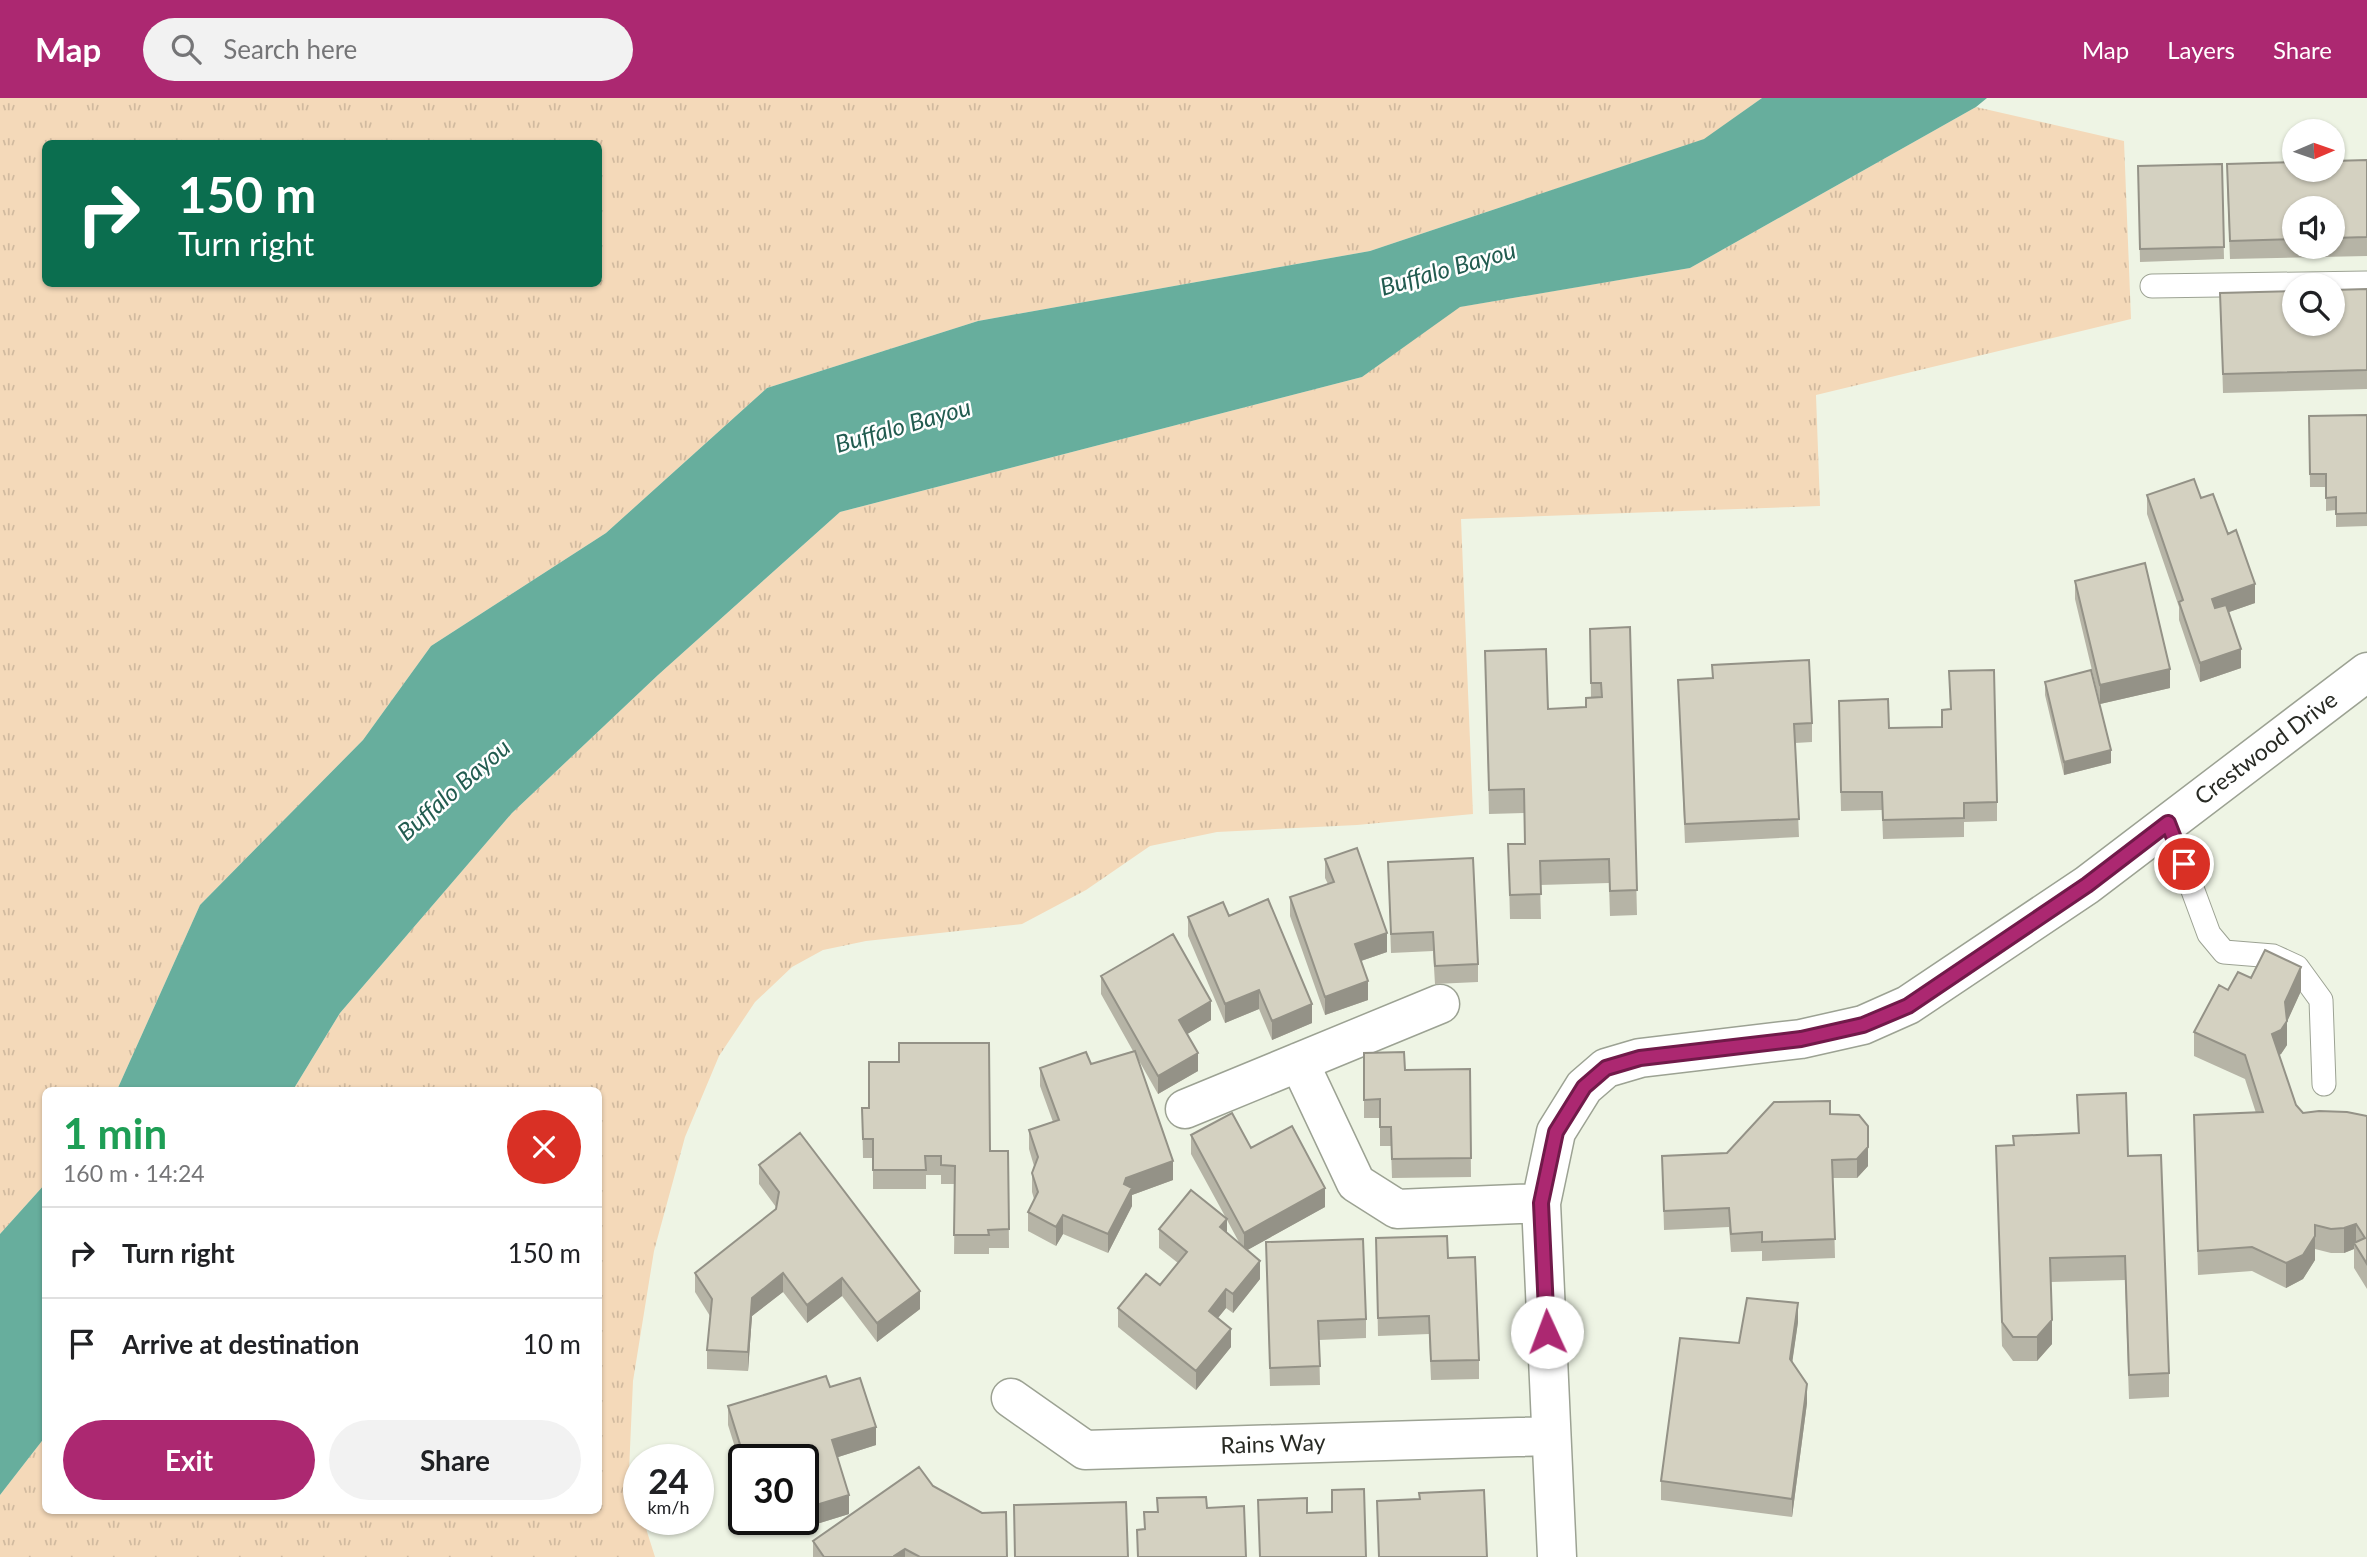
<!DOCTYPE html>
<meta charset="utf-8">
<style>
:root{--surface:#fff;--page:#f2f2f2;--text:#202124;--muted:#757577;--line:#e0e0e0;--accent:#ac2871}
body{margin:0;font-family:Lato,sans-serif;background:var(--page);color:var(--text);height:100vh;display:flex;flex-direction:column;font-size:26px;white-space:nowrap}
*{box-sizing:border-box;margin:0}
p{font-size:23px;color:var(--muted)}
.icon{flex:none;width:38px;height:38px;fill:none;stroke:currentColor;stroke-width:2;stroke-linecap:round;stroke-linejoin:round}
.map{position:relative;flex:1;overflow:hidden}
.panel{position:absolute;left:42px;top:989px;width:560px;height:427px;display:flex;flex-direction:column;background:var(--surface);border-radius:10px;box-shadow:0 2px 5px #0004}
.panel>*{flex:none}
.top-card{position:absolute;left:42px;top:42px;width:560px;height:147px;border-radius:10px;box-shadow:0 2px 5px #0004;background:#0b6e4f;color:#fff;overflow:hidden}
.needle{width:46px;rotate:88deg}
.controls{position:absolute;left:2282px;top:21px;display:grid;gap:14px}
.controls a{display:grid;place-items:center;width:63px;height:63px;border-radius:50%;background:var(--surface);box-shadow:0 2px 5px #0004;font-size:35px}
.speed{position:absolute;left:623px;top:1346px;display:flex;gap:14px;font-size:35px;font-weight:700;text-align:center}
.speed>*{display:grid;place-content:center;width:91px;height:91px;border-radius:50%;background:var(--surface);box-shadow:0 2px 5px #0004;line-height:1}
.speed small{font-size:18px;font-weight:400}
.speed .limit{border:4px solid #111;border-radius:10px;background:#fff;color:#111}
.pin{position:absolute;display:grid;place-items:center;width:60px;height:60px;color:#fff;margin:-30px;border:4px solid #fff;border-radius:50%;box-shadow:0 2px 7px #0007}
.me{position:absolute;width:77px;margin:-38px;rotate:358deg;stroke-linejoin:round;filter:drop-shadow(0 0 5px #0008)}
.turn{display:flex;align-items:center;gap:24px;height:147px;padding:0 21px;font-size:32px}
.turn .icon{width:91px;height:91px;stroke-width:2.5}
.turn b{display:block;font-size:49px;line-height:60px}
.round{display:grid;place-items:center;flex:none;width:74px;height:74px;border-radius:37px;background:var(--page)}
.headline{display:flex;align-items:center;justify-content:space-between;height:119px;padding:0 21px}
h1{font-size:42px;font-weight:700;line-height:52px;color:#1e9e55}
.cta{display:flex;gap:14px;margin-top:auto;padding:14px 21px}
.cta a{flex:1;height:80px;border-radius:42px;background:var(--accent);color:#fff;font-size:28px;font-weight:700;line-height:80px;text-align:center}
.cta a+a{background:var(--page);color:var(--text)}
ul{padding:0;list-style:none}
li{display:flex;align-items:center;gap:21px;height:91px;padding:0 21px;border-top:2px solid var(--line)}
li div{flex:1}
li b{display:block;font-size:26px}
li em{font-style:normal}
header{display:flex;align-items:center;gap:42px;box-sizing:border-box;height:98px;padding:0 35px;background:var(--accent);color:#fff}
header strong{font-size:33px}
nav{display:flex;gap:38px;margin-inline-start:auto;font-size:24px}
.search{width:490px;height:63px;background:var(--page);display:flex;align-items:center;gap:18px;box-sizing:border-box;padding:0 24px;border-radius:38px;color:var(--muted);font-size:26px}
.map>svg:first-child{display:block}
.grass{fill:url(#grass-tufts);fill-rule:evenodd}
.water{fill:#67ae9d}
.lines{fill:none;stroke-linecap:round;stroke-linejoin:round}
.service-casing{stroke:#9ca293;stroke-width:25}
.minor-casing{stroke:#9ca293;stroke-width:41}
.service{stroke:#fff;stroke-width:23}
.minor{stroke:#fff;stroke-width:38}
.wall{fill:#b6b4a6;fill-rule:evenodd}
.shaded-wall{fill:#949287}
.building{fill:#d4d1c1;stroke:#949287;stroke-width:2}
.route-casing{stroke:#701a49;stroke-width:18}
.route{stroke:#ac2871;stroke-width:12}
.labels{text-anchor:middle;stroke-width:5;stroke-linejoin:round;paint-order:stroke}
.street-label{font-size:23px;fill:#282a24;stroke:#fff}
.water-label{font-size:24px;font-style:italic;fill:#225c50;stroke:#fff}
</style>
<header>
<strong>Map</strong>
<div class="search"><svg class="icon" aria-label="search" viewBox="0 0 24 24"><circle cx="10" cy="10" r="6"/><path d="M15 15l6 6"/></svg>Search here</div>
<nav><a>Map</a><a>Layers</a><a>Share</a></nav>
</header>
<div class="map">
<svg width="2367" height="1459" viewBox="0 0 2367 1459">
<defs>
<pattern id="grass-tufts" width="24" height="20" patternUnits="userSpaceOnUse" patternTransform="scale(1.75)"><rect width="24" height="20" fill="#f4d9b9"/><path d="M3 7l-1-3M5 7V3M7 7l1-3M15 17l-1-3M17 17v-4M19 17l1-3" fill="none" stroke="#d1ba9f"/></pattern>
</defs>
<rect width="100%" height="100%" fill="#eef4e4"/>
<path class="grass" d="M0,0H1762L1705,41L1370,153L978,223L767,290L606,435L431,548L363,642L200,807L117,992H46L45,1086L0,1136ZM46,46H598V186H46Z
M1976,9L2124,43L2131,221L1816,297L1820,408L1461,421L1473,716L1357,727L1217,734L1150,748L1086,792L1022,826L866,843L823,852L792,869L755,904L719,958L685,1039L654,1153L633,1283L629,1373L639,1406V1421H643L655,1459H0V1397L45,1339L46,1412H598V992H293L340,915L512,715L658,577L840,414L1362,279L1459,209L1690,170Z"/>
<path class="water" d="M1762,0H1987L1976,9L1690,170L1460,209L1362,279L840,414L658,577L512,715L340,915L293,992H117L200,807L363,642L431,548L606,435L767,290L978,223L1370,153L1704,41Z
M45,1086V1339L0,1397V1136Z"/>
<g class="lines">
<defs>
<path id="service" d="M2152,188L2367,185
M2168,725L2209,836L2224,854L2273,858L2297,869L2321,902L2324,986"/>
<path id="minor" d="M1299,964L1356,1085L1397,1111L1541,1105
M1185,1011L1440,906
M1011,1300L1085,1352L1551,1338
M1557,1459L1541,1105L1556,1034L1584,989L1606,970L1640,960L1801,941L1863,927L1908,907L2087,787L2367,574"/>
</defs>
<use href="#service" class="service-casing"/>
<use href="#minor" class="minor-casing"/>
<use href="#service" class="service"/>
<use href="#minor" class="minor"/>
</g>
<path class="wall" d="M2367,62V158L2230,161L2227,84ZM2294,110H2333V149H2294Z
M2222,66L2224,161L2140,164L2138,68Z
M2367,191V291L2223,295L2220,195Z
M2367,317V428L2336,429V412L2326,413V389H2310L2309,318Z
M2147,397L2201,400L2228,436L2255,505L2229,514L2241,570L2200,584L2179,522V509L2147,416Z
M2075,483L2170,590L2100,606L2075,501Z
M1630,529L1637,817L1610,818L1609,785L1540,787L1541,821H1510L1508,746H1525L1524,715L1489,716L1485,553L1548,611L1586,609L1591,600L1590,531Z
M1712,567L1812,625V644L1795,645L1799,739L1685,745L1678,582L1712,580Z
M1949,573L1997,704V723L1964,724V739L1883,741L1882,712L1841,713L1839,622L1889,630L1942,629L1950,611Z
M2045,584L2111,665L2064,677L2045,597Z
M1325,761L1387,854L1361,863L1368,902L1325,917L1290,818V799L1328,786L1325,780Z
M1388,764L1478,866V884L1435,886L1433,853L1391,855Z
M1229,818L1312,925L1272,942L1259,911L1225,925L1188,838V819Z
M1101,878L1211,922L1187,936L1198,973L1158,996L1138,961L1173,1082L1132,1097V1108L1108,1155L1063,1136L1056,1148L1028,1133V1114L1034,1101L1032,1094V1075L1034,1068L1029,1051V1032L1053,1024L1040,988V970L1091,966L1133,953L1101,896Z
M2251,880L2301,893L2287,923V947L2281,956L2279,957L2296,1007L2303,1015L2367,1018V1191L2354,1170V1151L2344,1155H2331L2315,1151V1162L2303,1181L2286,1190L2252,1173L2198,1177L2194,1017L2256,1015L2245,981L2194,958V934L2228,892Z
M1364,955L1405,972L1470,971L1471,1079L1392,1080L1391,1048H1380V1020H1364Z
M2077,997L2128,1058L2169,1275V1299L2129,1301L2125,1182L2051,1184L2052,1246L2037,1263H2013L2002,1248L1996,1048L2013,1047L2078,1035Z
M862,1010L990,1053H1008L1009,1150H989V1156H954L955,1086H941V1077H926V1091H873V1060H863Z
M1830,1016L1868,1068L1857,1080H1833L1835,1160L1762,1163V1153L1731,1154L1729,1129L1664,1132L1662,1058L1727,1055Z
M1191,1037L1251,1050L1325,1109L1247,1152L1260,1181L1233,1215L1226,1210L1218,1220L1231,1249L1196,1292L1118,1229V1210L1160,1187L1178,1165L1159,1150V1131L1226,1120L1191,1056ZM1227,1122L1240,1146L1227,1135Z
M759,1067L920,1211L877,1244L842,1198L807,1225L783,1194L752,1218L748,1273L707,1271V1252L710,1218L695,1194V1175L776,1111V1109L759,1086Z
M1376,1140L1448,1160L1479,1262V1281L1431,1282L1429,1236L1378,1238Z
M1266,1144L1366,1221V1240L1319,1242L1320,1287L1270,1288Z
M1798,1224L1792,1264L1807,1305L1792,1419L1661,1402V1383L1739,1245Z
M830,1289L876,1347L838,1359L849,1416L781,1437L776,1421H803V1362H744L743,1375L728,1327V1308Z
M933,1388L1007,1459H813V1443Z"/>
<path class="shaded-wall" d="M2255,486V505L2212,520V501Z
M2241,551V570L2200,584V565Z
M2170,571V590L2100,606V587Z
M2111,652V665L2064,677V664Z
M1387,835V854L1355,865V846Z
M2301,869V893L2287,924V923V947L2281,956L2272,961V936L2285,904Z
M1368,883V902L1325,917V899Z
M1259,892V911L1225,925V906Z
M1211,903V922L1179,941V922Z
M1312,906V925L1272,942V923Z
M1198,955V973L1158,996V978Z
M1868,1049V1068L1857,1080V1061Z
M1173,1063V1082L1132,1097V1108L1108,1155V1136L1126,1080Z
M1325,1090V1109L1244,1154V1135Z
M1063,1117V1136L1056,1148V1129Z
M1227,1121V1140L1220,1129Z
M2356,1126V1149L2354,1145V1151L2344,1155V1130Z
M2315,1127V1162L2303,1181L2286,1190V1165Z
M1260,1163V1181L1233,1215V1196Z
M783,1175V1194L752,1218L748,1273V1254L752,1200Z
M842,1180V1198L807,1225V1207Z
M1226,1191V1210L1209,1231V1213Z
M920,1193V1211L877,1244V1225Z
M1798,1205V1224L1790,1280V1261Z
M2052,1222V1246L2037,1263V1239Z
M1231,1231V1249L1196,1292V1273Z
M1807,1286V1305L1792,1419V1401Z
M876,1329V1347L832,1361V1342Z
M761,1351V1362H744L743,1375V1356Z
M849,1397V1416L781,1437V1421H803V1411Z
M905,1451V1459H894V1458Z"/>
<path class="building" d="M2367,62V139L2333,140V110H2294V141L2230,143L2227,66L2294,64V72H2333V63Z
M2222,66L2224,149L2140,151L2138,68Z
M2367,191V272L2223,276L2220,195L2294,193V226H2333V192Z
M2367,317V415L2336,416V399L2326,400V376H2310L2309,318Z
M2194,381L2201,400L2213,396L2228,436L2236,432L2255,486L2212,501L2215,510L2226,507L2241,551L2200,565L2179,504L2183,502L2147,397Z
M2145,465L2170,571L2100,587L2075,483Z
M1630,529L1637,792L1610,793L1609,761L1540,763L1541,796L1510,797L1508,746H1525L1524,691L1489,692L1485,553L1546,551L1548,611L1586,609V600L1602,599L1601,585H1591L1590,531Z
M1809,562L1812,625L1794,626L1799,721L1685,726L1678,582L1713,580L1712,567Z
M1994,572L1997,704L1964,705V720L1883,722L1882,694H1841L1839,603L1888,601L1889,630L1942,629V612L1951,611L1949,573Z
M2091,572L2111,652L2064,664L2045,584Z
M1357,750L1387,835L1355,846L1368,883L1325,899L1290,799L1334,784L1325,761Z
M1473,760L1478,866L1435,868L1433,834L1391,836L1388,764Z
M1268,801L1312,906L1272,923L1259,892L1225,906L1188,819L1223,804L1229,818Z
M1173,836L1211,903L1179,922L1198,955L1158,978L1101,878Z
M2265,852L2301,869L2285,904L2287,923L2281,932L2272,936L2296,1007L2303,1015L2319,1013L2347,1014L2367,1018V1166L2354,1145L2365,1140L2356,1126L2344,1130L2331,1131L2315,1127V1138L2303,1157L2286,1165L2252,1149L2198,1153L2194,1017L2263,1014L2245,957L2194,934L2219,887L2228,892L2238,874L2251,880Z
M899,945H989L990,1053H1008L1009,1131L988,1132L989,1137H954L955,1068L941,1067V1058H925L926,1072H873V1041H863L862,1010H869V964H899Z
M1135,953L1173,1063L1126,1080L1124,1086L1132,1090L1108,1136L1063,1117L1056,1129L1028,1114L1038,1094L1032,1075L1038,1059L1029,1032L1059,1022L1040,970L1086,954L1091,966Z
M1404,954L1405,972L1470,971L1471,1060L1392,1061L1391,1029H1380V1001L1364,1002V955Z
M2126,995L2128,1058L2161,1057L2169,1275L2129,1277L2125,1158L2050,1160L2052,1222L2037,1239H2013L2002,1224L1996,1048L2014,1047L2013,1038L2079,1035L2077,997Z
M1830,1003V1016L1859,1017L1868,1028V1049L1857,1061L1832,1062L1835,1141L1762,1144V1134L1731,1136L1729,1110L1664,1113L1662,1058L1727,1055L1774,1004Z
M1232,1015L1251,1050L1292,1028L1325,1090L1244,1135L1191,1037Z
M800,1035L920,1193L877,1225L842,1180L807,1207L783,1175L752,1200L748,1254L707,1252L712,1201L695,1175L776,1111L779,1094L759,1067Z
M1191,1092L1227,1121L1220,1129L1260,1163L1233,1196L1226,1191L1209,1213L1231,1231L1196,1273L1118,1210L1146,1176L1160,1187L1187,1154L1159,1131Z
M1447,1138L1448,1160L1475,1159L1479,1262L1431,1263L1429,1218L1378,1220L1376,1140Z
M1363,1141L1366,1221L1318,1223L1320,1268L1270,1270L1266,1144Z
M1747,1200L1798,1205L1790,1261L1807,1286L1792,1401L1661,1383L1680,1240L1739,1245Z
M826,1278L830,1289L860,1280L876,1329L832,1342L849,1397L803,1411V1362H764L761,1351L743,1356L728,1308Z
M919,1369L933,1388L982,1415L1006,1414L1007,1459H920L905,1451L894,1458V1459H824L813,1443Z
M1364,1391L1366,1459H1260L1258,1402L1307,1400V1415L1332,1414V1392Z
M1484,1392L1487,1459H1379L1377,1403L1420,1401L1419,1395Z
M1206,1399L1207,1410L1244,1408L1246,1459H1138L1137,1432L1145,1431L1144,1414H1158L1157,1400Z
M1126,1404L1128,1459H1015L1014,1407Z"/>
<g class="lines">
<defs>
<path id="route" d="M1547,1234L1541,1105L1556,1034L1584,989L1606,970L1640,960L1801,941L1863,927L1908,908L2087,787L2168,725L2184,766"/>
</defs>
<use href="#route" class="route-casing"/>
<use href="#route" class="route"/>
</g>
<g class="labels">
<g class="street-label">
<text transform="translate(2266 650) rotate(-37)" y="8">Crestwood Drive</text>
<text transform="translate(1273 1346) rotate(-2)" y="8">Rains Way</text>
</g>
<g class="water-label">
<text transform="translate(1448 171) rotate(-16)" y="8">Buffalo Bayou</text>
<text transform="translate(903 328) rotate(-16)" y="8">Buffalo Bayou</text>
<text transform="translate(454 692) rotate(-41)" y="8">Buffalo Bayou</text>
</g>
</g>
</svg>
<div class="controls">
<a><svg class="needle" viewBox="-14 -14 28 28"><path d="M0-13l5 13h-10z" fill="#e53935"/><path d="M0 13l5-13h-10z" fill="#757577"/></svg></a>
<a><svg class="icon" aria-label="sound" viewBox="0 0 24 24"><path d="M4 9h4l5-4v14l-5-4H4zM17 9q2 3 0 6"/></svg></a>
<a><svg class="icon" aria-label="search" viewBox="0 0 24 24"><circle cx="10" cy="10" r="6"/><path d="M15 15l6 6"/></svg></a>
</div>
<div class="speed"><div>24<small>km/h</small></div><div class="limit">30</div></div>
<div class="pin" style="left:2184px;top:766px;background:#d93025"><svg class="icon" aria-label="arrive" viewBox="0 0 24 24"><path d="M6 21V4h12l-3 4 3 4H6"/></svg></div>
<svg class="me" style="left:1547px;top:1234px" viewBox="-20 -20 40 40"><circle r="19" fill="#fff"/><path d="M0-13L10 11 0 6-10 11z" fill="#ac2871"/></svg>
<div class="top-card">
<div class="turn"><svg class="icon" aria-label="right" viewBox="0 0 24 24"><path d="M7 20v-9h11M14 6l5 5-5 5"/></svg><div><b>150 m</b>Turn right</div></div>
</div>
<section class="panel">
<div class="headline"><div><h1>1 min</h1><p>160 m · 14:24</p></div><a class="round" style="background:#d93025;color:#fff"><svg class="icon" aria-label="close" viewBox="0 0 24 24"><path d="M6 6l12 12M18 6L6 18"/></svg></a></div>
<ul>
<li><svg class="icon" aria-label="right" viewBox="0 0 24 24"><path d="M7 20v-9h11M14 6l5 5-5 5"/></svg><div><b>Turn right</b></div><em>150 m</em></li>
<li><svg class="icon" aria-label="arrive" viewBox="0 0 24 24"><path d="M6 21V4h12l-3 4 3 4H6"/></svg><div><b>Arrive at destination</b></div><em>10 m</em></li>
</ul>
<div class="cta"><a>Exit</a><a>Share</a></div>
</section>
</div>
